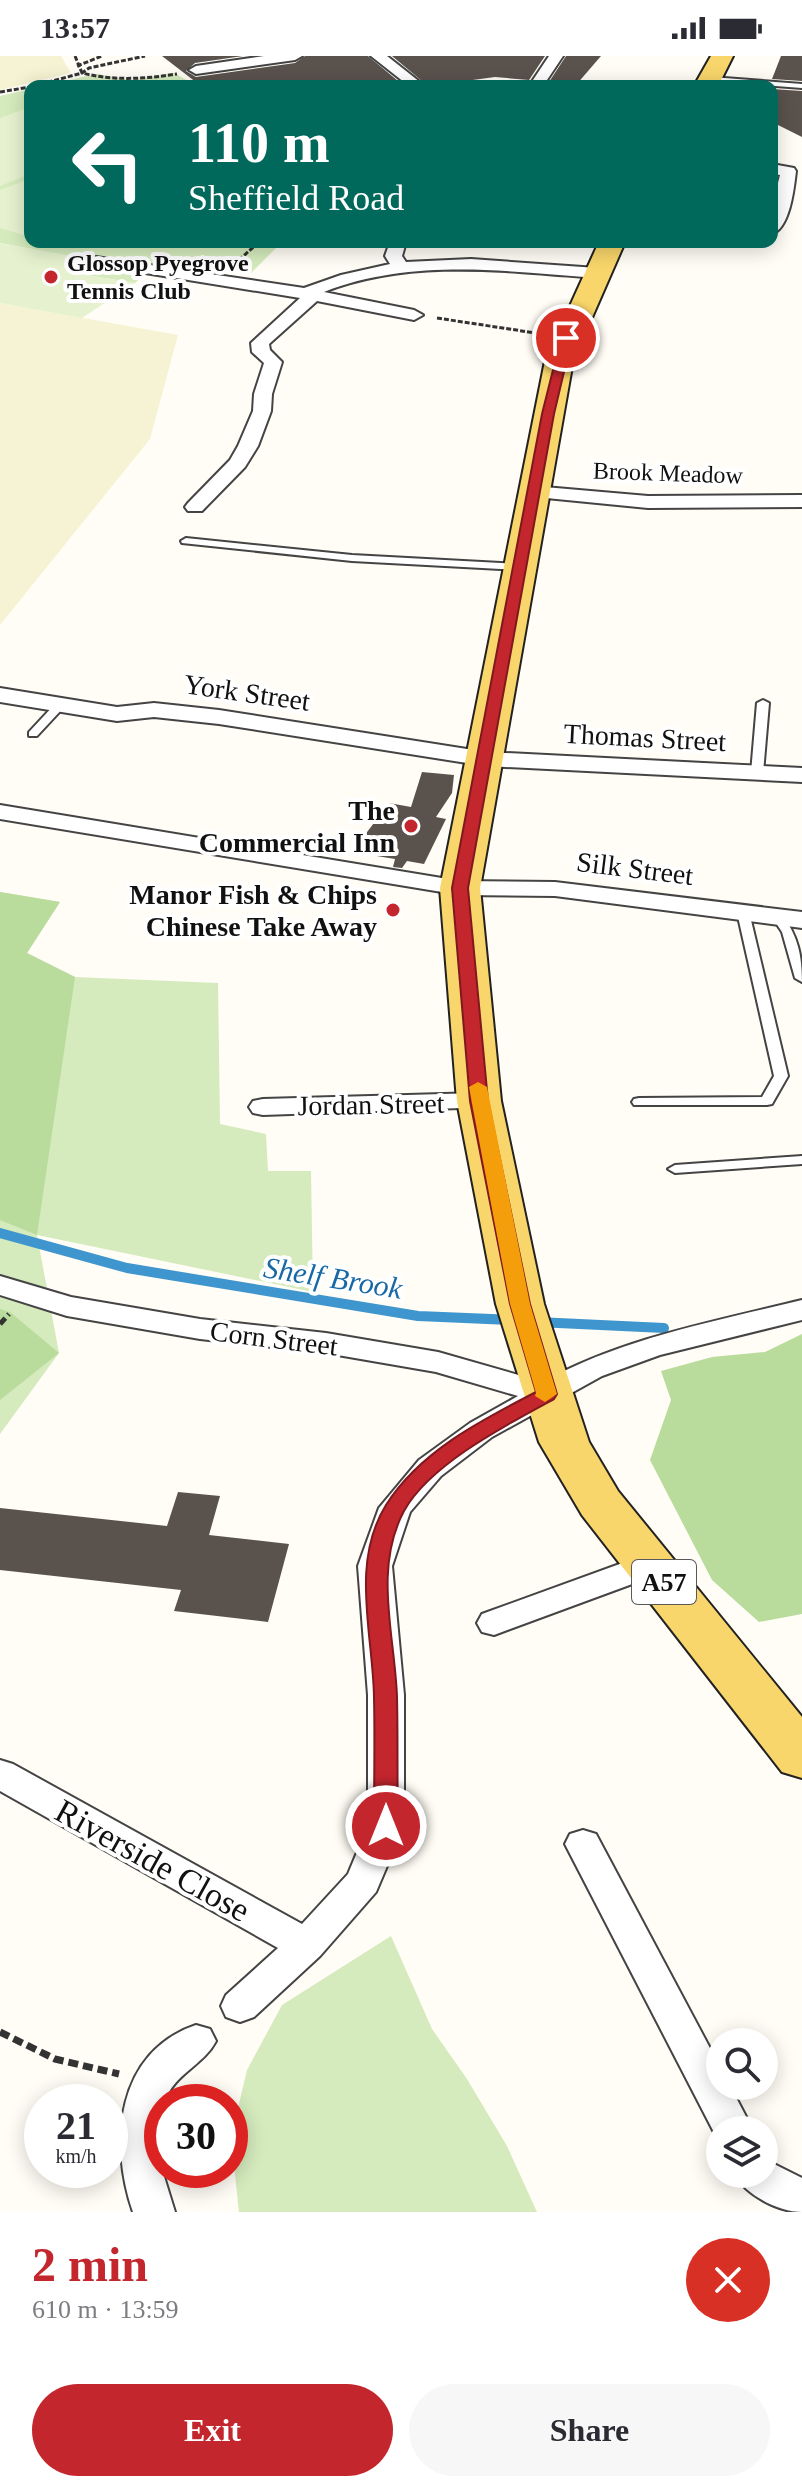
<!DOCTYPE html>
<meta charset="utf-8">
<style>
:root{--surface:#fff;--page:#f7f7f7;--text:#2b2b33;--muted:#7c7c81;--accent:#c4262e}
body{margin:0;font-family:"Times New Roman",serif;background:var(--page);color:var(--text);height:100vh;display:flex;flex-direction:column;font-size:30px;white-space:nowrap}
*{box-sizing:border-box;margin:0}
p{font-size:26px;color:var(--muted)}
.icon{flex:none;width:44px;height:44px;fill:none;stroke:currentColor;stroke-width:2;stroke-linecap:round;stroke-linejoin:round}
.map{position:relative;height:2156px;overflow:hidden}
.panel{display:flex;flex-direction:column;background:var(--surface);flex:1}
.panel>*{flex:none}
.top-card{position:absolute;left:24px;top:24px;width:754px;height:168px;border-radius:16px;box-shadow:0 4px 20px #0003;background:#00695c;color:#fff;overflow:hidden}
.controls{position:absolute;left:706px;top:1972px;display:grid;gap:16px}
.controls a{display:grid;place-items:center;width:72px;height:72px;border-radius:50%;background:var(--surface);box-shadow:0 4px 20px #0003;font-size:40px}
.speed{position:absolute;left:24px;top:2028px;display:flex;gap:16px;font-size:40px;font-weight:700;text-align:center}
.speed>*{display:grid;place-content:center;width:104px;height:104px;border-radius:50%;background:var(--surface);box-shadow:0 4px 20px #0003;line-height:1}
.speed small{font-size:20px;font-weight:400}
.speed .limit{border:12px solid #d22;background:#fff;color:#111}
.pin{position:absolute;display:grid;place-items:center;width:68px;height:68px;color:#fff;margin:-34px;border:4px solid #fff;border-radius:50%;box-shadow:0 2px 8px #0007}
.me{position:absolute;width:88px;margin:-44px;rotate:0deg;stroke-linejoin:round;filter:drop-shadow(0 0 6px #0008)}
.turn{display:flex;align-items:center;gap:28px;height:168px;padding:0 32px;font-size:36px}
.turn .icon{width:104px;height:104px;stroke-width:2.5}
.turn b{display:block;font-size:56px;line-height:68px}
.round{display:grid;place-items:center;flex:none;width:84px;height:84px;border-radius:42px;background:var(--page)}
.overview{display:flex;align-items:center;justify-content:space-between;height:136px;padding:0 32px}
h1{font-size:48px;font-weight:800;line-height:60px;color:var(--accent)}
.action{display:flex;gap:16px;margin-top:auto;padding:16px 32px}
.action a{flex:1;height:92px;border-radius:48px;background:var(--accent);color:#fff;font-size:32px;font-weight:800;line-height:92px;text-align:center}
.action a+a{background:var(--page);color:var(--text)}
.status{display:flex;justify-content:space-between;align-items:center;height:56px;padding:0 40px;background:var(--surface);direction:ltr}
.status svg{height:22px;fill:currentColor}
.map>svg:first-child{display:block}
.farmland{fill:#f6f3d4}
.green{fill:#d5ebbd}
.forest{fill:#b9dc9c}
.pitch{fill:#e6f2cf}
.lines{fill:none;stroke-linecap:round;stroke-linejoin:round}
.stream{stroke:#3f96cf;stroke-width:10}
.building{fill:#5a524d}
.service-casing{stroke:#444;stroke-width:4}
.minor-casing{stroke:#444;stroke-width:4}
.primary-casing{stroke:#222;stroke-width:4}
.path-far2{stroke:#333;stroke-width:3;stroke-dasharray:5 2;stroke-linecap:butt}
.path-far1{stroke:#333;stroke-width:5;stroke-dasharray:8 4;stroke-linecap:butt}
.path{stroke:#333;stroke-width:7;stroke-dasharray:10 5;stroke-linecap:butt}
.service{fill:#fff;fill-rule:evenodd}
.minor{fill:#fff;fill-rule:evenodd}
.primary{fill:#f9d66b;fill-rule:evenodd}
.route{fill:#c4262e;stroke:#7f191e;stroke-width:2}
.slow{fill:#f59e0b}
.poi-dot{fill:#c4262e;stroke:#fff;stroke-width:3}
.labels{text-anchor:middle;stroke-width:8;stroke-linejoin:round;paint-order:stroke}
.far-poi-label{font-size:24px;font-weight:bold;fill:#111;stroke:#fff;text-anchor:start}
.far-street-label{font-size:24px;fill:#111;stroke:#fff}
.shield{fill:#fff;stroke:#585858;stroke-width:2}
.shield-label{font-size:26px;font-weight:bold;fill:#111}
.street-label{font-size:28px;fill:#111;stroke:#fff}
.poi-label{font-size:28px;font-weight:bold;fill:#111;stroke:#fff;text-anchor:end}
.water-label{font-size:30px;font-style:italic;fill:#1768a6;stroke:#fff}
.near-street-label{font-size:34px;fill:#111;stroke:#fff}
</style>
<div class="status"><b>13:57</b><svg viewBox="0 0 49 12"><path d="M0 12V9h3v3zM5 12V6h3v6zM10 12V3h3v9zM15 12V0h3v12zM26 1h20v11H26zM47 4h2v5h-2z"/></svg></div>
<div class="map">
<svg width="802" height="2156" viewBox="0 0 802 2156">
<rect width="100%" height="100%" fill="#fffdf5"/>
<path class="farmland" d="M0,0H61L71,17L0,34Z
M0,247L178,279L150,383L0,569Z"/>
<path class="green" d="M174,17L197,30H43L96,18L131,24Z
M30,33V186H282L251,217L158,205L135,227L68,216L85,203L0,187V40Z
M0,836L60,846L27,897L75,921L218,927L220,1068L266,1078L268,1115H311L313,1236L37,1179L59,1297L0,1378Z
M391,1880L432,1973L467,2023L507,2090L537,2156H239L231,2082L247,2014L282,1949Z"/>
<path class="forest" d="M0,836L60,846L27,897L75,921L37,1179L0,1164Z
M0,1253L10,1256L59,1297L0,1344Z
M802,1278V1558L759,1566L712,1524L650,1404L671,1344L661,1315L712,1301L765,1296Z"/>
<path class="pitch" d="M30,51V118L0,130V62Z
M30,123V181L0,172V134Z
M0,187L87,203L69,216L135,227L82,262L0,247Z"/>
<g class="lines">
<path class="stream" d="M0,1177L127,1212L418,1260L513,1264
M537,1266L664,1272"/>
</g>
<path class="building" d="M162,0H243L195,7L186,15L196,21L295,7L305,0H368L404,30H266L265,24L201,30Z
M392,0H545L529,24L495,21L428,30Z
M566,0H601L576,29L549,26Z
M781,0H802V25L772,23Z
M772,33L802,35V81L772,66Z
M422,716L454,719L452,737L436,761L446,763L424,808L407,805L402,812L393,811L395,803L352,796L389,747L411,751Z
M178,1436L220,1440L209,1479L289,1488L268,1566L174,1555L181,1534L0,1514V1452L167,1470Z"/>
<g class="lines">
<defs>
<path id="service" d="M711,21L802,28V32L708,25L707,23Z
M186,482L352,499L519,508L524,511L519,514L352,505L182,487L181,485Z
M763,644L769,647L763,717L757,721L751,717L757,647Z
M60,646L66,649L64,651L37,680H29V676L56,647Z
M743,852L749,856L788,1020L772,1048L767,1049H634L632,1046L634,1043L639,1042L762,1041L774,1020L737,856Z
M778,857L782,858C798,881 802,899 802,926L795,922L782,876L772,861Z
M802,1100V1108L675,1117L668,1113L675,1109Z"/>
<path id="minor" d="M264,0H302L295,4L196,18L189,14L196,10Z
M371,0H387L425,30H409Z
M549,0H563L543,30H529Z
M772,108L794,112L796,115C794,132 790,172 772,178V150L780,119L772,118Z
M390,186H406L402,200L406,206L471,203L597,212L606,217L597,222C506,215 411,202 324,236L414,254L423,259L414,264L317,245L269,288L270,294L282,306L272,338L271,355L258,390L245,411L202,455H188L185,451L188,447L230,404L238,390L253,355L254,338L264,307L252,296L251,287L300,242L102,210L93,205L96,201L304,232L341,219L390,208L385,200Z
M533,430L648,440L802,439V451L648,452L526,440L523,436L526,432Z
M0,632L117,651L154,647L219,654L486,696L802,712V726L486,710L219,668L154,661L117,665L0,646Z
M0,749L460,825L555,826L802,856V872L555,840L460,839L0,763Z
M479,1037L489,1039L493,1045L489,1051L263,1059L253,1057L249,1051L253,1045L263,1043Z
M0,1220L71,1241L200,1263L326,1277L438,1296L543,1326C623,1282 713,1266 802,1244V1264L660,1299L602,1320L492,1381L441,1420L410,1456L392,1510L404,1639V1770L376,1836L320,1900L254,1961L240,1966L226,1961L221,1950L226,1939L278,1892L0,1735V1704L13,1708L302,1868L348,1818L368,1770V1639L358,1510L379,1452L419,1404L470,1367L518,1340L436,1316L326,1297L200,1283L67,1260L0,1239Z
M650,1497L662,1501L667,1509L662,1517L494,1579L482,1576L477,1567L482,1558Z
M583,1774L596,1778L720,2011V2030H730L753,2074H720L719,2086L565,1788L570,1778Z
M196,1969L210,1973L216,1985C203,2010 173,2018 165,2046H162V2114L175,2156H133C109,2087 116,1996 196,1969Z
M764,2103L802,2122V2156C779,2156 745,2139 735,2118H764Z"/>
<path id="primary" d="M711,0H733L718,30H694Z
M599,186H625L573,305L480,832L501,1045L544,1248L589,1386L618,1435L802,1661V1722L782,1716L582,1459L539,1386L496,1248L457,1045L440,832L545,305Z"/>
</defs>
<use href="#service" class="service-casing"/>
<use href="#minor" class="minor-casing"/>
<use href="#primary" class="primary-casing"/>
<path class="path-far2" d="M75,0L82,17C114,25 144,23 177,18
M77,10L102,0
M34,30L82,17L89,12L145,0
M0,36L30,31
M239,204L259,186
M437,262L542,278"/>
<path class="path-far1" d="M0,1268L9,1258"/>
<path class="path" d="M0,1976L55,2003L119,2018"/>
<use href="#service" class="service"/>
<use href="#minor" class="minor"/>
<use href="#primary" class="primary"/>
</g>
<path class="route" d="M566,278L572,282L554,358L468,832L488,1045L530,1248L557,1338L554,1343C508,1368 430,1408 404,1455C373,1513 395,1580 397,1641C398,1684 397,1727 398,1770L394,1776L386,1779L377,1776L374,1770C374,1727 375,1684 374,1641C373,1578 350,1507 386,1449C420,1395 482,1364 536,1336L510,1248L470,1045L452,832L542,358L561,282Z"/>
<path class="slow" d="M478,1026L487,1031L530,1248L557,1338L545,1346L535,1340L536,1337L510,1248L469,1031Z"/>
<g class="poi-dot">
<circle cx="51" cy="221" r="8"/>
<circle cx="411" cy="770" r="8"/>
<circle cx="393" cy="854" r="8"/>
</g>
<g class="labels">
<g class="far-poi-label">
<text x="67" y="215">Glossop Pyegrove<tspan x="67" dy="28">Tennis Club</tspan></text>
</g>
<g class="far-street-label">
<text transform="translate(668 417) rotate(2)" y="8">Brook Meadow</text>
</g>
<rect class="shield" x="632" y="1504" width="64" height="44" rx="6"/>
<g class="shield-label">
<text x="664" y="1535">A57</text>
</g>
<g class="street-label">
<text transform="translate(247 636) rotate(8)" y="10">York Street</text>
<text transform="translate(645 681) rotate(3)" y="10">Thomas Street</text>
<text transform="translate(635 812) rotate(7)" y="10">Silk Street</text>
<text transform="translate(371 1048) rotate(-1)" y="10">Jordan Street</text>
<text transform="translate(274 1282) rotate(7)" y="10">Corn Street</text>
</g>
<g class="poi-label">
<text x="395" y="764">The<tspan x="395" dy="32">Commercial Inn</tspan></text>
<text x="377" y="848">Manor Fish &amp; Chips<tspan x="377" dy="32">Chinese Take Away</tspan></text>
</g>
<g class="water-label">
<text transform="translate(333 1222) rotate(9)" y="10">Shelf Brook</text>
</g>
<g class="near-street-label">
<text transform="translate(153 1804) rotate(29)" y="12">Riverside Close</text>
</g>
</g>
</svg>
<div class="controls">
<a><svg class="icon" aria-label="search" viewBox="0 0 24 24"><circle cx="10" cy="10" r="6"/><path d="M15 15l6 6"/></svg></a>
<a><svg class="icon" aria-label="layers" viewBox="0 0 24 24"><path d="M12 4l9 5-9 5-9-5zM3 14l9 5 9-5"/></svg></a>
</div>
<div class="speed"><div>21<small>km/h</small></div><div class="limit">30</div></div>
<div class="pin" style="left:566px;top:282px;background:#d93025"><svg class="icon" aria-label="arrive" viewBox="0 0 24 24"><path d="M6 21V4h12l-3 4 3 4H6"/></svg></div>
<svg class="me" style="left:386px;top:1770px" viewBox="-20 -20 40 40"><circle r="17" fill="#c4262e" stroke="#fff" stroke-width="3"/><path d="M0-11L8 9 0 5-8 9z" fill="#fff"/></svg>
<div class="top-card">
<div class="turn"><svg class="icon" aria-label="left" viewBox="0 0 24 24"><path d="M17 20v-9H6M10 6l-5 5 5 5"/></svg><div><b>110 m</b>Sheffield Road</div></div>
</div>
</div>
<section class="panel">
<div class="overview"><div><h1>2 min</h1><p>610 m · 13:59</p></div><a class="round" style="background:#d93025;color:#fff"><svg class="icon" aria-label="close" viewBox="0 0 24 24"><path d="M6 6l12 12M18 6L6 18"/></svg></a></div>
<div class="action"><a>Exit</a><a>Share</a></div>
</section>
